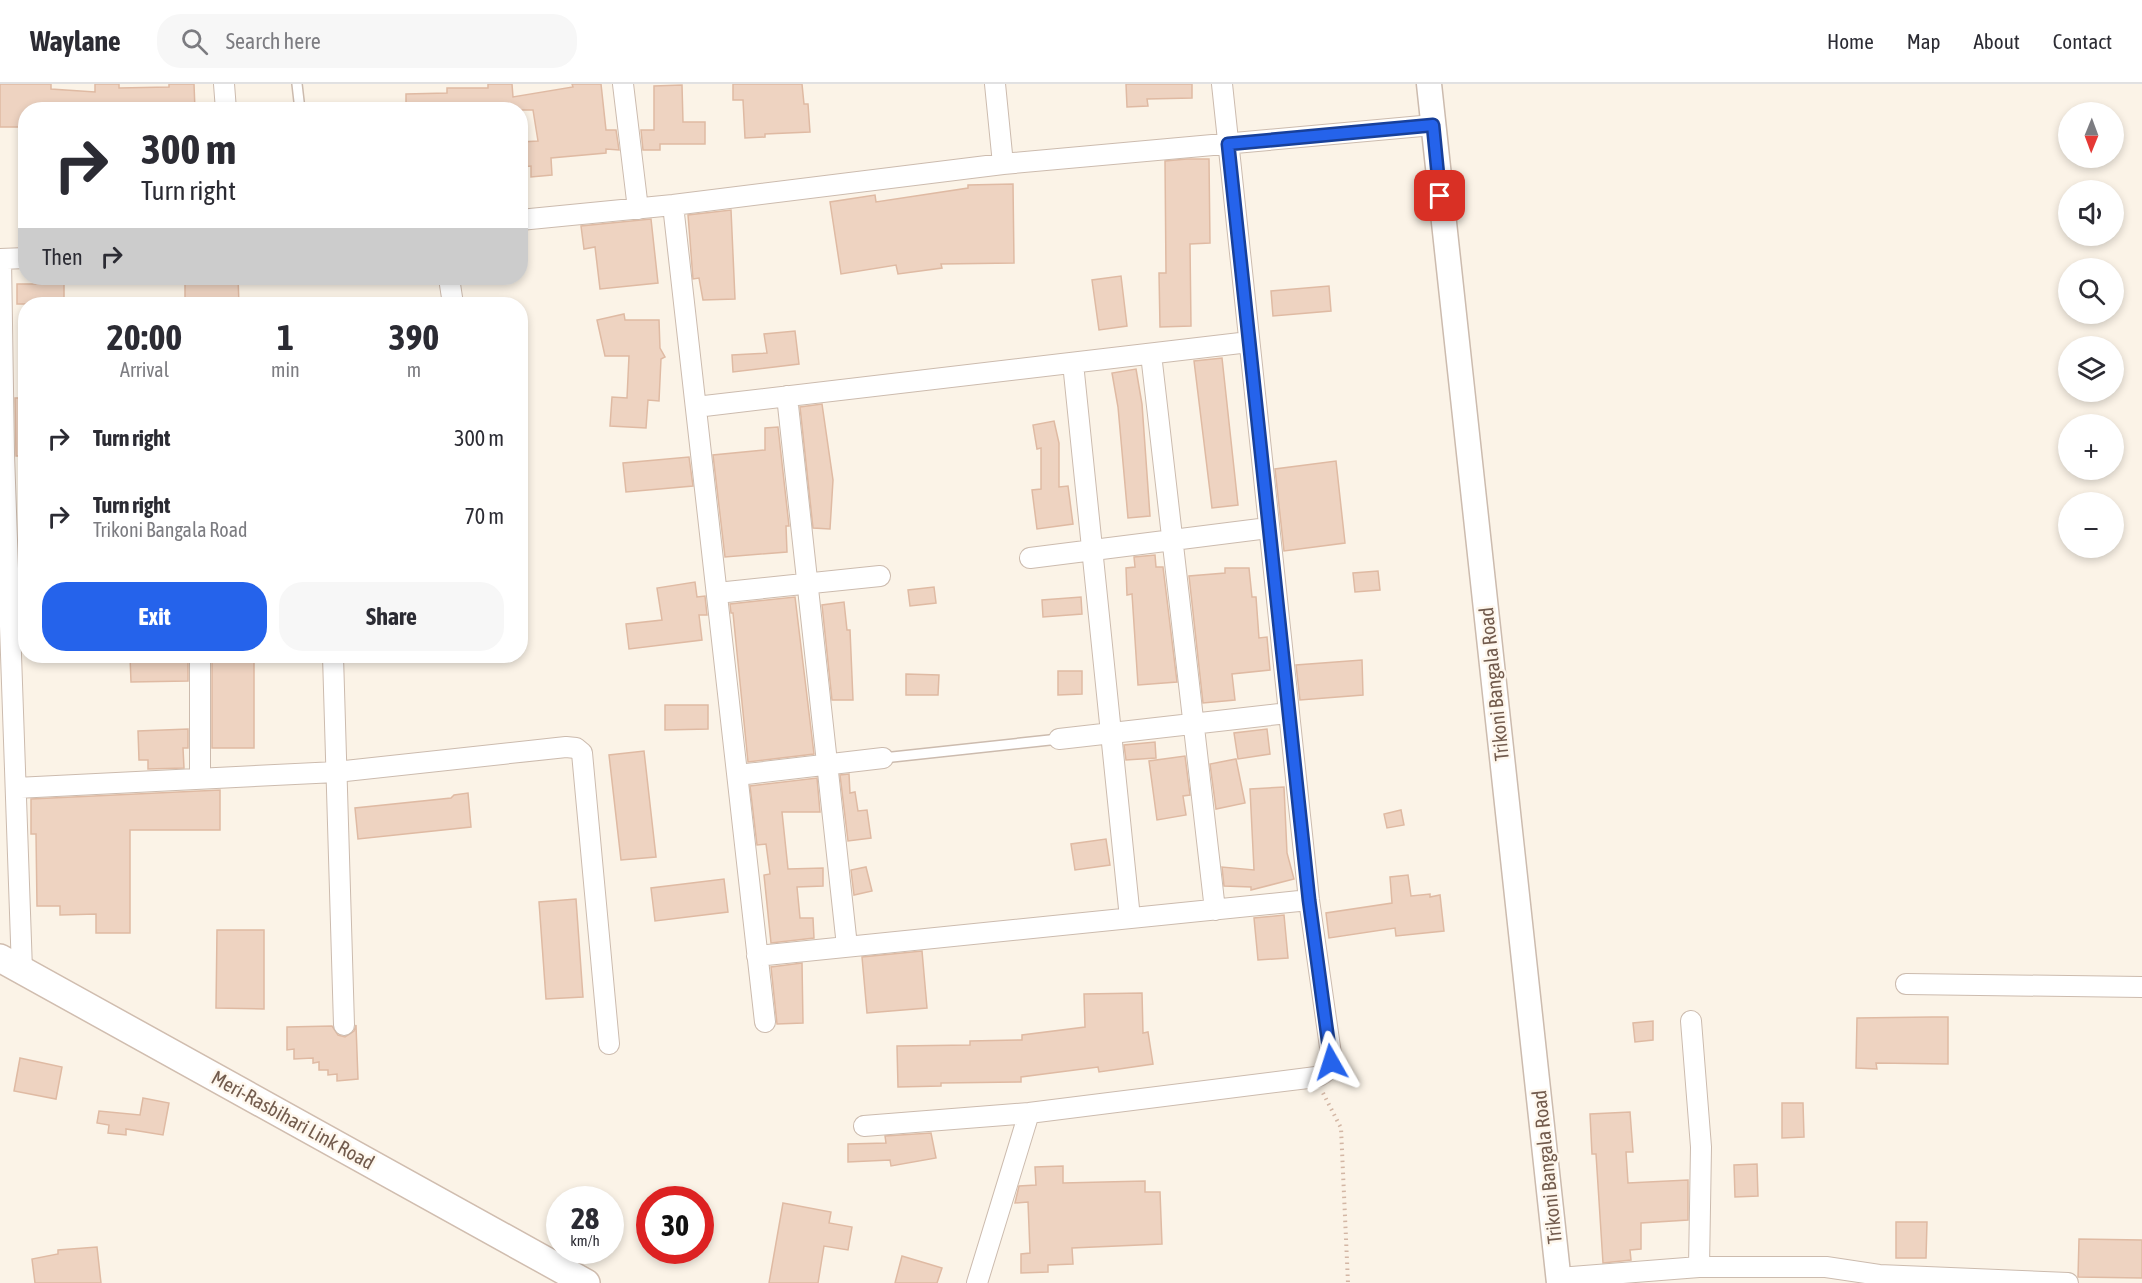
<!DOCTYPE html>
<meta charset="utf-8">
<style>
:root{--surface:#fff;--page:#f7f7f7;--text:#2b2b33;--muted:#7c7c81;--line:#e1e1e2;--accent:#2563eb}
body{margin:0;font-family:"Asap Condensed",sans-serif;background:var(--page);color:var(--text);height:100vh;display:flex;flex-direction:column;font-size:22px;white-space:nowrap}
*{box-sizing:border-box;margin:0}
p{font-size:20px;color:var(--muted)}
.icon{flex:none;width:33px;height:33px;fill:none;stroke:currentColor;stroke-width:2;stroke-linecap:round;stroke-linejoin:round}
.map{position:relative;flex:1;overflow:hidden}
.drawer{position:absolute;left:18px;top:213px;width:510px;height:366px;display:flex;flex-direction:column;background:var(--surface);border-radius:24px;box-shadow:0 3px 9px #0003}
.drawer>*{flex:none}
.top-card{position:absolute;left:18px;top:18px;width:510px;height:183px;border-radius:24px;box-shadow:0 3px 9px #0003;background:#fff;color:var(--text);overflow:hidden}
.needle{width:39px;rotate:181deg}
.buttons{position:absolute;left:2058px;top:18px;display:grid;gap:12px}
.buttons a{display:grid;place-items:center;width:66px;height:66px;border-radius:50%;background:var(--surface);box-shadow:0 3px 9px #0003;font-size:30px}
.speed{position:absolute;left:546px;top:1102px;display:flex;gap:12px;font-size:30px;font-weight:700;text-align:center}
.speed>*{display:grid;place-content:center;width:78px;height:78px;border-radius:50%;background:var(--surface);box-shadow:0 3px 9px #0003;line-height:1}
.speed small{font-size:15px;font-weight:400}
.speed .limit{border:9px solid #d22;background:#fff;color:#111}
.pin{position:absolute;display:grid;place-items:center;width:51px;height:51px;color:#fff;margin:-26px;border-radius:12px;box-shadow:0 3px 9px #0006}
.me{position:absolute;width:66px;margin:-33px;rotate:354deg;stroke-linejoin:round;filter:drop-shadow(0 0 4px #0008)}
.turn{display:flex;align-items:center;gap:21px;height:126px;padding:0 24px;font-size:27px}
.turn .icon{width:78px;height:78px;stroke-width:2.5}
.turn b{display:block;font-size:42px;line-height:51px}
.then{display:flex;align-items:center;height:57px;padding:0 24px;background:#0003;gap:12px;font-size:22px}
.eta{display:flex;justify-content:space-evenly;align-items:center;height:102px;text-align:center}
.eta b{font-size:36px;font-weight:700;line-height:42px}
.button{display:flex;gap:12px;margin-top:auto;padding:12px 24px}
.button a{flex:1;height:69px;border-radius:24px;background:var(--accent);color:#fff;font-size:24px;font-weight:700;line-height:69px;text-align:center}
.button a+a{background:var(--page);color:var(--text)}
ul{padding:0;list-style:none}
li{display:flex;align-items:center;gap:18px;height:78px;padding:0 24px}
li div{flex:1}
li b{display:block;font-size:22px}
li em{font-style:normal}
header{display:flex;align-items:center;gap:36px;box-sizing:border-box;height:84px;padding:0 30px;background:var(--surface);border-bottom:2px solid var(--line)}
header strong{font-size:28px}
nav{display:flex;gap:33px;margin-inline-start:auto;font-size:21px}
.search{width:420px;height:54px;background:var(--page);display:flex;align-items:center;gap:15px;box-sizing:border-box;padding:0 21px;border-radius:24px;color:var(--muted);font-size:22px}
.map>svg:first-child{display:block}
.building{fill:#eed3c1;stroke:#dfbaa3;stroke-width:1.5}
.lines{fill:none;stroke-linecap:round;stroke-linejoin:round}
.service-casing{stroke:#ccbbae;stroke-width:12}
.minor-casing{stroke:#ccbbae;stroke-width:22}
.tertiary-casing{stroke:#ccbbae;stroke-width:27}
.secondary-casing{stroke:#d0bdaf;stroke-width:30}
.path{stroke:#d3b6a4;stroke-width:4;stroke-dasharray:1.5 4.5;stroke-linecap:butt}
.service{stroke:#fff;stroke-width:9}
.minor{stroke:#fff;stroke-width:20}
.tertiary{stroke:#fff;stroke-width:24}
.secondary{stroke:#fff;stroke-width:27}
.route-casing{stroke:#184099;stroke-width:15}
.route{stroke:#2563eb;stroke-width:10}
.labels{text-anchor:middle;stroke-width:5;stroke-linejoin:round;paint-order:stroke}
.street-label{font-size:20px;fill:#725b4d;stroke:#fef7ed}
</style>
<header>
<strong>Waylane</strong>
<div class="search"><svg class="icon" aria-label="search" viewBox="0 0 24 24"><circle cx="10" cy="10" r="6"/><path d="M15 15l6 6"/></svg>Search here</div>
<nav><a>Home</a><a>Map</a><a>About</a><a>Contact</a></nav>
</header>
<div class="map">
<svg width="2142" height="1199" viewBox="0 0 2142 1199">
<rect width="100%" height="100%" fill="#fbf3e7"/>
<path class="building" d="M0,0H51V5L95,8V0H119V4L169,3V0H194L195,26H26V43H0Z
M488,0H512L513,13L573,3L572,0H601L606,46H616L619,66L606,65V69L551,74L552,91L531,93V82L520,83V58L538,57L533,26H406V10L447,9V4H488Z
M733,0H802L804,20H808L810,48L765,50V53L745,54L743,16H733Z
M1126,0H1192V14L1147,15L1148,22L1127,23Z
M682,1L683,38H705V60H660V66H643L641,46H654V2Z
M1187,75H1209L1210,159L1190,160L1191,242L1160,243L1159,189H1166L1165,77Z
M1013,100L1014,179L941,180L942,184L898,190L896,181L841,190L830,118L875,111L876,118L968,104V101Z
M731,126L735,215L703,216L699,194L693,195L688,131Z
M651,135L658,199L600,205L595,163L584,165L581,142Z
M1121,192L1127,242L1099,246L1092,196Z
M185,194H238L239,220H185Z
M17,200H64V220H17Z
M1329,202L1331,227L1273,232L1271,207Z
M624,230L625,236H659L660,264L665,273L661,275L659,317L648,316L646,344L610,342L612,313L627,314L629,272H605L597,236Z
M795,247L799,280L733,288L732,271L767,269L764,250Z
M1222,274L1238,421L1212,424L1194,277Z
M1136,285L1142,320L1150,432L1128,434L1118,323L1112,289Z
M15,314H26V372H16Z
M822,320L833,396L830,445L813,444L800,323Z
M1054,337L1059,359V403L1068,402L1073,440L1037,445L1032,406L1041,405V364L1037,365L1033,341Z
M778,343L789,442H786L787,468L725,473L713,371L765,366V344Z
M689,373L693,402L626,408L623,379Z
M1336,377L1345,459L1284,467L1275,385Z
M1155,471L1156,483H1163L1177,598L1138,601L1132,510L1127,511L1126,484L1135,483L1134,473Z
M1225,484H1249L1252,513H1256L1259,554L1267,553L1270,586L1232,590L1235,616L1203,619L1189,492L1225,489Z
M1378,487L1380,506L1355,508L1353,489Z
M695,498L697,513L705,512L707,531H699L702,556L629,565L626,540L662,536L657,504Z
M934,503L936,519L910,522L908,506Z
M795,513L814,670L748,678L733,529H731L730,520Z
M1081,513L1082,530L1043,533L1042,516Z
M844,518L847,546H850L853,616H832L822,521Z
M130,572H188V597L131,598Z
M212,572H254V664H212Z
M1362,576L1363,611L1300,616L1296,581Z
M1058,587H1082V610L1058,611Z
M906,590L939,591L938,611H906Z
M665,621H708V645L665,646Z
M188,645V664H183L184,684L148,685V676H139L138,647Z
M1267,645L1270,670L1238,675L1234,649Z
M1155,658L1156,674L1126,676L1124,661Z
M644,667L656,773L621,776L609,671Z
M1185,672L1190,711L1183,712L1186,731L1157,736L1149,677Z
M1236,675L1245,719L1216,725L1210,680Z
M849,690L850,709L855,708L858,727L867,726L871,754L848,757L840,691Z
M817,694L820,728H782L788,785L823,784V802L797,803L800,834H813L814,854L771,859L764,791L770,790L766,760L757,761L750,702Z
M1284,703L1287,769L1294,795L1251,806V803L1224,802L1222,783L1254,786L1250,705Z
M220,706V746H130V849H96V830L60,831V822H37L36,750H31V715Z
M468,709L471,743L358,755L355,724L451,714L454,711Z
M1401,726L1404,741L1387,744L1384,730Z
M1106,755L1110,781L1075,786L1071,760Z
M866,783L872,807L854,811L851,786Z
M1408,791L1411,812L1430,810V813L1440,811L1444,847L1396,852L1395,844L1329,854L1326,829L1392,819L1390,793Z
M724,795L728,828L655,837L651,804Z
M576,815L583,913L546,915L539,818Z
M1284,831L1288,874L1258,876L1254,834Z
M217,846H264V925L216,924Z
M922,867L927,924L867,929L862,873Z
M802,879L803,939L777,940L771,883Z
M1142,909L1143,949L1148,948L1153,980L1099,988L1098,983L1021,993V998L941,999V1002L898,1003L897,962L970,961V957L1022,956V951L1085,943L1084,910Z
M1932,933H1948V980L1876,979L1877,985L1856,984L1857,934Z
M1653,937V956L1635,958L1633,939Z
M356,941L358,995L337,997V990L328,991V986H319V978L313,979V974L294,975V965L287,966V943L332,942L338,951L345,953L354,947Z
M20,974L62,983L56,1015L14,1007Z
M143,1014L169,1019L163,1051L126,1045V1051L108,1049L109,1041L97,1039L99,1027L140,1031Z
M1782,1019H1803L1804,1053L1782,1054Z
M1630,1028L1633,1068H1626L1628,1099L1688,1096V1136L1641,1139V1165L1630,1166L1631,1176L1603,1179L1596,1070H1592L1590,1030Z
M931,1049L936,1074L891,1082L890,1076L848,1078V1060L886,1059L885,1052Z
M1757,1080L1758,1112L1735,1113L1734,1081Z
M1063,1082V1099L1145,1097V1108H1160L1162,1160L1072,1164L1073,1180L1048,1181V1188L1021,1189V1170L1030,1169L1028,1118L1015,1119L1019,1102L1036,1101L1035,1083Z
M783,1119L831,1128L829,1139L852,1143L848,1166L824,1162L818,1199H769Z
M1896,1138H1927L1926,1174H1896Z
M2079,1155L2142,1156V1194L2078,1193Z
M97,1163L101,1199H35L32,1175L58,1170V1166Z
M902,1172L942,1184L937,1199H895Z"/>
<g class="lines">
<defs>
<path id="service" d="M297,0L300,26
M883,674L1059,655"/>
<path id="minor" d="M224,0L226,26
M623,0L638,125
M995,0L1003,80
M673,121L765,938
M520,136L673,121L1003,80L1433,41
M0,175L26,174
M1,175L4,370L22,886
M449,194L453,220
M1151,270L1215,826
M1073,279L1130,834
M787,312L847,862
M696,323L1249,258
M1030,474L1268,444
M717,509L880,492
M200,572V694
M333,572L344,941
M1059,655L1288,629
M738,691L883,674
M16,704L336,688L566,663L576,664L582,669L609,960
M757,872L1309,816
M1906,900L2142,903
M1691,937L1701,1063L1699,1183
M864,1042L1029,1029L1316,993C1328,988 1331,983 1331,970L1309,816L1222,0
M1559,1194L1699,1183H1826L1879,1191L2068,1199
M977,1199L1029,1029"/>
<path id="tertiary" d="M1429,0L1559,1199"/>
<path id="secondary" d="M0,874L586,1199"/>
</defs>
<use href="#service" class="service-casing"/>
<use href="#minor" class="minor-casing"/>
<use href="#tertiary" class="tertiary-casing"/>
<use href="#secondary" class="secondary-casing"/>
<path class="path" d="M1323,1009L1341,1044L1348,1199"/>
<use href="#service" class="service"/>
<use href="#minor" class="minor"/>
<use href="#tertiary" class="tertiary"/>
<use href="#secondary" class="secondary"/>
</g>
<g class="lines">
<defs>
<path id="route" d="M1331,978L1309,816L1228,60L1433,41L1440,112"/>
</defs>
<use href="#route" class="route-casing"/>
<use href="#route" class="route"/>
</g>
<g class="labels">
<g class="street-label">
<text transform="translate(1494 600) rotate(-96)" y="7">Trikoni Bangala Road</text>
<text transform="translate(293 1036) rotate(29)" y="7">Meri-Rasbihari Link Road</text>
<text transform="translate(1547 1083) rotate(-96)" y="7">Trikoni Bangala Road</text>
</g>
</g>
</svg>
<div class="buttons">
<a><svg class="needle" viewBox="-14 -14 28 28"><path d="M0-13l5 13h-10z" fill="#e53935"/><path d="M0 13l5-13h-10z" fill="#7c7c81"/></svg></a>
<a><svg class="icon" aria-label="sound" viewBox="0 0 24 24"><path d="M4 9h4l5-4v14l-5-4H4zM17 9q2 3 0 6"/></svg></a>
<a><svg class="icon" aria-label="search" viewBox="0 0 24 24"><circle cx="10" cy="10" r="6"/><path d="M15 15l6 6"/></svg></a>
<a><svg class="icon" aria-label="layers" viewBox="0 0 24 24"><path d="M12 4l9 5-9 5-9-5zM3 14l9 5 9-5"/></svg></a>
<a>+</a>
<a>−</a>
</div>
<div class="speed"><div>28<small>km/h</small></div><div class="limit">30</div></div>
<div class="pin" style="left:1440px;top:112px;background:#d93025"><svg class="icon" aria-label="arrive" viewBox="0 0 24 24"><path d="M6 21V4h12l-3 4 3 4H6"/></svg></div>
<svg class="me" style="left:1331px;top:978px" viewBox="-20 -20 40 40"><path d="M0-17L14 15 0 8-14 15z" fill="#2563eb" stroke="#fff" stroke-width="4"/></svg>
<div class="top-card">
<div class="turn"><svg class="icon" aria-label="right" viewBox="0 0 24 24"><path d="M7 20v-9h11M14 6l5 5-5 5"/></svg><div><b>300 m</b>Turn right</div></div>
<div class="then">Then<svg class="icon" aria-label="right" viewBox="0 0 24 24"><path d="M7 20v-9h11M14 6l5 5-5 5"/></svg></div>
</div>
<section class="drawer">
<div class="eta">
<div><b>20:00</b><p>Arrival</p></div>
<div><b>1</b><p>min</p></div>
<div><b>390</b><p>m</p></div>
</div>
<ul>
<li><svg class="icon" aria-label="right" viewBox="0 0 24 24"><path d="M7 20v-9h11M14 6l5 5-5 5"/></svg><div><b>Turn right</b></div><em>300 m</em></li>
<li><svg class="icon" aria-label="right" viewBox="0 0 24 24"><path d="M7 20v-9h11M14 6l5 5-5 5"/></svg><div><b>Turn right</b><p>Trikoni Bangala Road</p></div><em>70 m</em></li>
</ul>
<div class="button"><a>Exit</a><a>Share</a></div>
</section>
</div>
